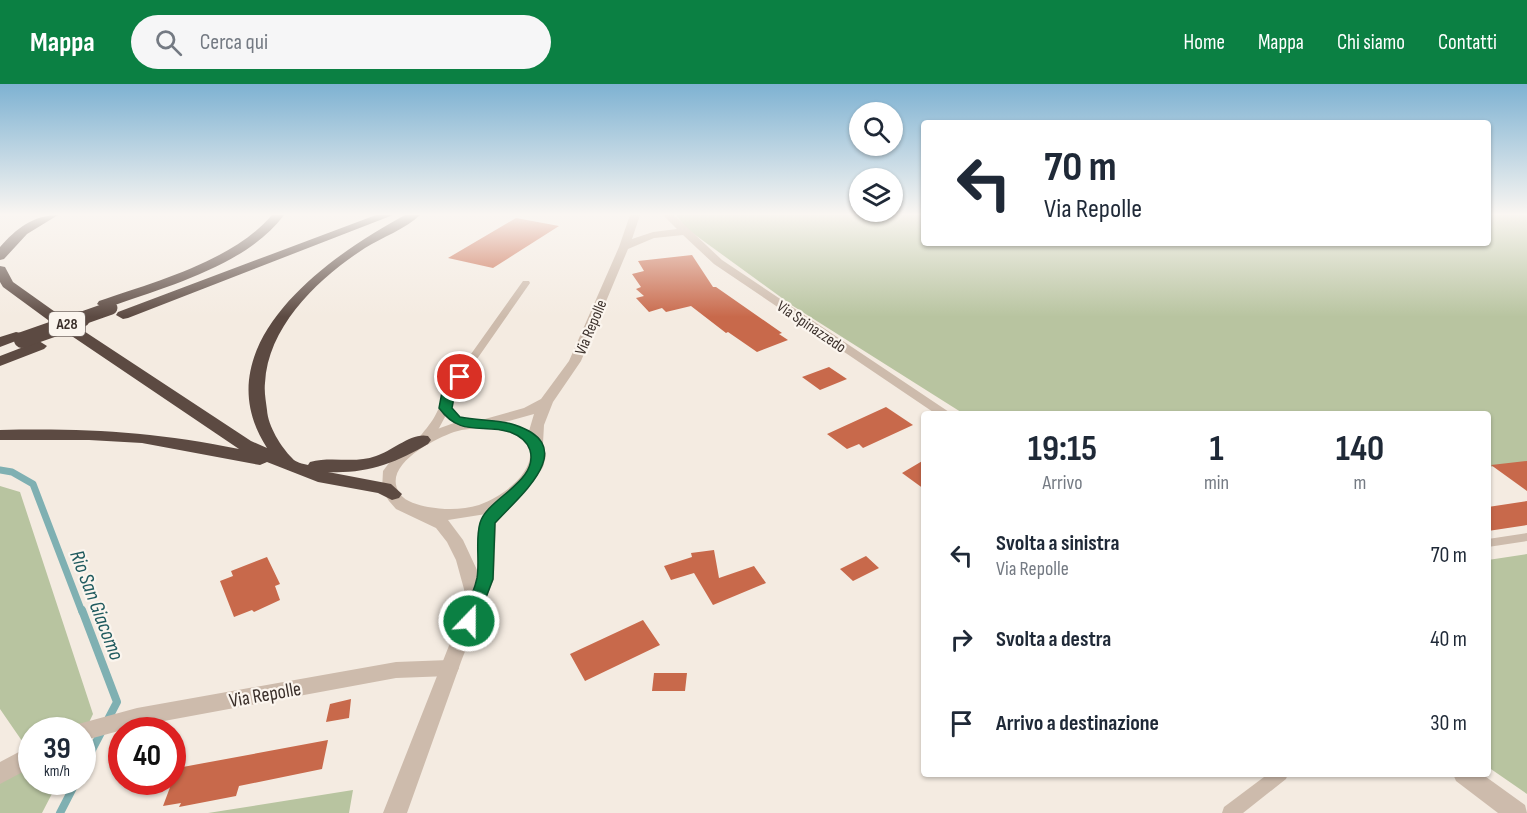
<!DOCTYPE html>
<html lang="it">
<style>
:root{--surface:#fff;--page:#f6f6f7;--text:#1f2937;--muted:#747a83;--accent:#0b8043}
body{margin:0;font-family:"Sofia Sans Condensed",sans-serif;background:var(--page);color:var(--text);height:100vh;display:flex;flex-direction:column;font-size:22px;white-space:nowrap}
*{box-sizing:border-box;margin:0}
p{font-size:20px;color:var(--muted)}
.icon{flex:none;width:33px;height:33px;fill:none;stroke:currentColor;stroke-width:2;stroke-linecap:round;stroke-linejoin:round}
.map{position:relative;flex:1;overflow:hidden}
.sheet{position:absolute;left:921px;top:327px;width:570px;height:366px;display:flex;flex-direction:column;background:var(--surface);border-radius:6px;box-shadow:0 2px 4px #0004}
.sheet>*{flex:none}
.guide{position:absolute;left:921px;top:36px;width:570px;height:126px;border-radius:6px;box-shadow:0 2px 4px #0004;background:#fff;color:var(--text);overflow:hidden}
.controls{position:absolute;left:849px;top:18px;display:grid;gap:12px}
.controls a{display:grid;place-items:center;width:54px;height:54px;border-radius:50%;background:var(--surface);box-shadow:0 2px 4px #0004;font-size:30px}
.speed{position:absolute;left:18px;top:633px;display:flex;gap:12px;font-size:30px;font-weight:700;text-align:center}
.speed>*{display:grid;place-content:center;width:78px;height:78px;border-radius:50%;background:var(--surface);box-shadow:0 2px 4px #0004;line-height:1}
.speed small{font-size:15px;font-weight:400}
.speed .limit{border:9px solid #d22;background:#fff;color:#111}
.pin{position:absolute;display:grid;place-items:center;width:51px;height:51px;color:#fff;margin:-26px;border:3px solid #fff;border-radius:50%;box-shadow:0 2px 6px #0007}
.me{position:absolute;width:66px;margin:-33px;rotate:22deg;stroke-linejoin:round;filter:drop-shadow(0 0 4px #0008)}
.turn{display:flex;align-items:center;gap:21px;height:126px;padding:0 24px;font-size:27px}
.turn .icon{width:78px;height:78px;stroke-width:2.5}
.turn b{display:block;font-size:42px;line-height:51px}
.eta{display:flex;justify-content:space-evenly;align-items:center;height:102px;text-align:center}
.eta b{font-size:36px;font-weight:700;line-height:42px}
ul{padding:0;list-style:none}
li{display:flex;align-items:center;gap:18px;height:84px;padding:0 24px}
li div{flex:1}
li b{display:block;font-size:22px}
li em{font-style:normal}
header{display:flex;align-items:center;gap:36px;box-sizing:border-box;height:84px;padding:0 30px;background:var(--accent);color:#fff}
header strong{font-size:28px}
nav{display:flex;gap:33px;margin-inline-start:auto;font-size:21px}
.search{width:420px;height:54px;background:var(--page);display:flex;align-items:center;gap:15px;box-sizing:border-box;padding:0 21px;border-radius:33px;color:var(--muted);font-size:22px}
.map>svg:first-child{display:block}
.green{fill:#b8c4a0}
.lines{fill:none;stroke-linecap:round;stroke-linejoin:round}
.stream-far1{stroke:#7fb0b2;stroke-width:7}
.stream{stroke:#7fb0b2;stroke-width:8}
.building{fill:#c8694b}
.service{fill:#cdbbac;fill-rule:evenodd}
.minor{fill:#cdbbac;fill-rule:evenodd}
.tertiary{fill:#cdbbac;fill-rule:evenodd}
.motorway{fill:#5c4a42;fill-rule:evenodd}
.motorway-bridge-far1{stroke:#5c4a42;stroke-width:13}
.motorway-bridge{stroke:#5c4a42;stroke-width:16}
.route{fill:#0b8043;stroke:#07532c;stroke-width:1.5}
.labels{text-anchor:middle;stroke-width:4.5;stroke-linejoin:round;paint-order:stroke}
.shield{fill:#fbf5ee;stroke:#756b66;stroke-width:1.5}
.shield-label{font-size:15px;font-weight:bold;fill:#3b302b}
.street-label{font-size:16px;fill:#3b302b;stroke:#fbf5ee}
.near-street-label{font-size:20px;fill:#3b302b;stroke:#fbf5ee}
.near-water-label{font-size:21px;font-style:italic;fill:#1f5a5e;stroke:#fbf5ee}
</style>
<header>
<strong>Mappa</strong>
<div class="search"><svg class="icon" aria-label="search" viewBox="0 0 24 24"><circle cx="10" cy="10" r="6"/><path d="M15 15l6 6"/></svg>Cerca qui</div>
<nav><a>Home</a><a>Mappa</a><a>Chi siamo</a><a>Contatti</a></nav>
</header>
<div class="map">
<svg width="1527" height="729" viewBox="0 0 1527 729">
<rect width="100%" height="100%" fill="#f4ebe1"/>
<path class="green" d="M676,131H924V159H1488V131H1527V378L1488,383V330H964L793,222L687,145Z
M0,402L20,408L93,630L83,651L82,646H32L31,670L0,625Z
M1527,470V710L1488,683V476Z
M31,680L32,698H58L42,729H0V699Z
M353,706L349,729H208Z"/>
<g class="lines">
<path class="stream-far1" d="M0,386L12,388L33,400L82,528"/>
<path class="stream" d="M82,526L117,618L82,685
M60,729L76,698"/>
</g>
<path class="building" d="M516,134L559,142L493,184L448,174Z
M692,171L713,203H716L782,249L779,250L788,256L757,268L728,248L726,249L691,222L666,228L662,224L649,228L636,214L644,212L636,205L641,203L632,190L644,187L638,177Z
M829,283L847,295L820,306L802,293Z
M886,323L913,341L863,364L859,360L847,365L827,350Z
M924,376V405L902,389Z
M1527,377V407L1491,381Z
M1527,417V441L1488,447V423Z
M714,466L719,494L754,482L766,499L713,521L694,489L671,496L664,482L692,473L691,469Z
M866,472L879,484L853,497L840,485Z
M267,473L280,500L275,502L280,516L254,528L252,526L234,533L220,497L233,492L231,487Z
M643,536L660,561L585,597L570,570Z
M654,589H687L685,607H652Z
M351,615L349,634L326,638L330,620Z
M328,656L322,685L239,702L236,712L179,723L181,719L163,722L172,698V685Z"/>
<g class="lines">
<path class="service" d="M523,197H529L530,199L454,308L450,324L459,333L478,338L479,340L474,343L451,337L446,331L438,346L426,358H418L417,356C432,338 438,331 444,308Z
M1527,449V457L1488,463V455Z
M1268,690H1288L1286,695L1243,729H1222L1224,723Z"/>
<path class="minor" d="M449,576L456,578L459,584L456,590L449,592L396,594L137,642L82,657V646H72L74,641L82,639L137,624L396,578Z
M32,661V683L0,700V678Z"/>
<path class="tertiary" d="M630,131H640L632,155L653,148L677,145L663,131H674L722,176L952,330H936L714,180L683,151L654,154L628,165L581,277L553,318L544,341L543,359L546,372L543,383L534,397L513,416L512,422L496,439L494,495L462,575L407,729H383L467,516L456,476L447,458L436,444L396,425L389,417L382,406L383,387L398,367L429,348L454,339L485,335L524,324L541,315L569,277L619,163ZM534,330L529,347L505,338ZM485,344C562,351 527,403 479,421C463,426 445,426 428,423C418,421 406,418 400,410C380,382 434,355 454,348C464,345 475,344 485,344ZM486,430L480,438L477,486L463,456L448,436Z
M1453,690H1482L1525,721L1527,729H1498L1456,697Z"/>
<path class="motorway" d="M58,131L27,150L4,175L0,176V163C16,145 33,131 58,131Z
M272,131H284C247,181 166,203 109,223L104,224L97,220L99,217C154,198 233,177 272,131Z
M376,131H393L128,234L123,235L116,231L118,228Z
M405,131H420C407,144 381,154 365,164C320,193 268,241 265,299C264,308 266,317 267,326C268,342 281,363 292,374C295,378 303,380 308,381L310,378C332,372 355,380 376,372C392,367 412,348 428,352L431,356L428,360C396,379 366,390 328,388L391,400L402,410L399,414L392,416L378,409L318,398L267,378L260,381L142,359L89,356H0V346C85,344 155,348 239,365L48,236L3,203L0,198V182L5,183L13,198L58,230L251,357L267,364C201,262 327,173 405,131Z
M16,248L21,249L23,252L21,255L0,263V253Z
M39,257L47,262L44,265L0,282V272Z"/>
<path class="motorway-bridge-far1" d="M77,236L111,224"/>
<path class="motorway-bridge" d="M22,256L82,235"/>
</g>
<linearGradient id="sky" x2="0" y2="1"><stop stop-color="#7eb2d2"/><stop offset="0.56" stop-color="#faf6f2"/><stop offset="1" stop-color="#faf6f2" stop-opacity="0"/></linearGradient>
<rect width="1527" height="233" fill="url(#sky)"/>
<path class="route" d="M460,289L466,293L455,308L452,324L460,333C478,337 498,335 515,341C582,363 518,413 495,439L493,495L477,537L475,542L469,544L463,542L460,537C466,524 474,509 477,494C480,477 475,456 480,439C487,414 539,398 530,366C527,357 518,351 510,348C482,339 461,354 439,324L442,308L455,290Z"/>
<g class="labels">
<rect class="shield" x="49" y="228" width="36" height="24" rx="4.5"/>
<g class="shield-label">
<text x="67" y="245">A28</text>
</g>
<g class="street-label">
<text transform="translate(812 242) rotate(34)" y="6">Via Spinazzedo</text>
<text transform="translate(590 243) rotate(-67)" y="6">Via Repolle</text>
</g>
<g class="near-street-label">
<text transform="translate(265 610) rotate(-10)" y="7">Via Repolle</text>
</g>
<g class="near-water-label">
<text transform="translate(97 521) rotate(69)" y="7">Rio San Giacomo</text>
</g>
</g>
</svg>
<div class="controls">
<a><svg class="icon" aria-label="search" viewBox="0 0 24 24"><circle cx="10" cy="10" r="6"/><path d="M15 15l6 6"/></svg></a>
<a><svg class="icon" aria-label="layers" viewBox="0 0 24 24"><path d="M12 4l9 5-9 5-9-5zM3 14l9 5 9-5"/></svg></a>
</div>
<div class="speed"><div>39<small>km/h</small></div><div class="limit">40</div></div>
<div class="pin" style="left:460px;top:293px;background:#d93025"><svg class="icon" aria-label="arrive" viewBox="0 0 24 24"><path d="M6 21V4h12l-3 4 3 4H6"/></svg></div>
<svg class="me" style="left:469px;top:537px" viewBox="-20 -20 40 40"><circle r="17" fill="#0b8043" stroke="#fff" stroke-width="3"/><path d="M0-11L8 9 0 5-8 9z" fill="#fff"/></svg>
<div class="guide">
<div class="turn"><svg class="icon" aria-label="left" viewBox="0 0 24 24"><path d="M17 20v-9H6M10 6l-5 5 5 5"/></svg><div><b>70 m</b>Via Repolle</div></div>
</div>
<section class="sheet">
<div class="eta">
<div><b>19:15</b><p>Arrivo</p></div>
<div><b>1</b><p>min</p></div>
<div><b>140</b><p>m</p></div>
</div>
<ul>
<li><svg class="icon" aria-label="left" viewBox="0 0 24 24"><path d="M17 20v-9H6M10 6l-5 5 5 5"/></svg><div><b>Svolta a sinistra</b><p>Via Repolle</p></div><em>70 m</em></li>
<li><svg class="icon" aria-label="right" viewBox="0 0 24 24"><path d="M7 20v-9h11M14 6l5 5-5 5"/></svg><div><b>Svolta a destra</b></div><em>40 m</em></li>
<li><svg class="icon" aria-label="arrive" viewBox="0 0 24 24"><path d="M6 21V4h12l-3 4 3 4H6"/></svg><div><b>Arrivo a destinazione</b></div><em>30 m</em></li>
</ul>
</section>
</div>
